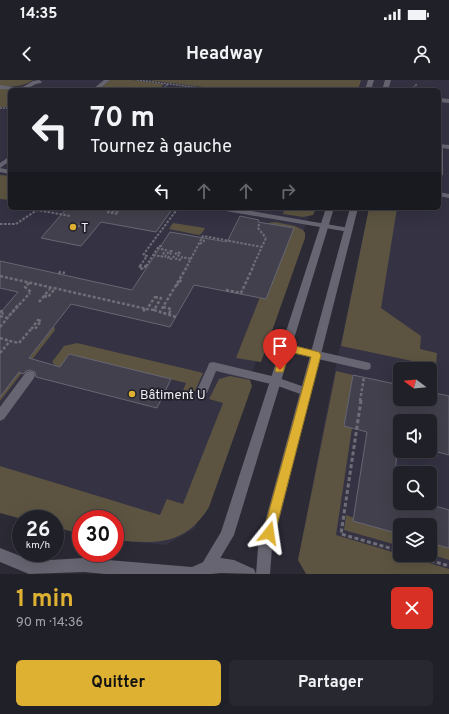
<!DOCTYPE html>
<html lang="fr">
<meta charset="utf-8">
<style>
:root{--surface:#202028;--page:#282830;--text:#f1f3f6;--muted:#a2a3a8;--line:#3d3e45;--accent:#deb133}
body{margin:0;font-family:Overpass,sans-serif;background:var(--page);color:var(--text);height:100vh;display:flex;flex-direction:column;font-size:15px;white-space:nowrap}
*{box-sizing:border-box;margin:0}
p{font-size:13px;color:var(--muted)}
.icon{flex:none;width:22px;height:22px;fill:none;stroke:currentColor;stroke-width:2;stroke-linecap:round;stroke-linejoin:round}
.map{position:relative;height:494px;overflow:hidden}
.details{display:flex;flex-direction:column;background:var(--surface);flex:1}
.details>*{flex:none}
.top-card{position:absolute;left:8px;top:8px;width:433px;height:122px;border-radius:6px;box-shadow:0 4px 16px #0002,0 0 0 1px var(--line);background:#202028;color:var(--text);overflow:hidden}
.needle{width:26px;rotate:286deg}
.fabs{position:absolute;left:393px;top:282px;display:grid;gap:8px}
.fabs a{display:grid;place-items:center;width:44px;height:44px;border-radius:6px;background:var(--surface);box-shadow:0 4px 16px #0002,0 0 0 1px var(--line);font-size:20px}
.speed{position:absolute;left:12px;top:430px;display:flex;gap:8px;font-size:20px;font-weight:700;text-align:center}
.speed>*{display:grid;place-content:center;width:52px;height:52px;border-radius:50%;background:var(--surface);box-shadow:0 4px 16px #0002,0 0 0 1px var(--line);line-height:1}
.speed small{font-size:10px;font-weight:400}
.speed .limit{border:6px solid #d22;background:#fff;color:#111}
.pin{position:absolute;display:grid;place-items:center;width:34px;height:34px;color:#fff;margin:-41px -17px;border-radius:50% 50% 50% 0;rotate:-45deg;box-shadow:0 0 4px #0007}
.pin .icon{rotate:45deg}
.me{position:absolute;width:44px;margin:-22px;rotate:15deg;stroke-linejoin:round;filter:drop-shadow(0 0 3px #0008)}
.turn{display:flex;align-items:center;gap:14px;height:84px;padding:0 16px;font-size:18px}
.turn .icon{width:52px;height:52px;stroke-width:2.5}
.turn b{display:block;font-size:28px;line-height:34px}
.lanes{display:flex;align-items:center;height:38px;padding:0 16px;background:#0003;justify-content:center;gap:20px;direction:ltr}
.lanes .off{opacity:.35}
.round{display:grid;place-items:center;flex:none;width:42px;height:42px;border-radius:6px;background:var(--page)}
.summary{display:flex;align-items:center;justify-content:space-between;height:68px;padding:0 16px}
h1{font-size:24px;font-weight:700;line-height:30px;color:var(--accent)}
.primary-button{display:flex;gap:8px;margin-top:auto;padding:8px 16px}
.primary-button a{flex:1;height:46px;border-radius:6px;background:var(--accent);color:#111;font-size:16px;font-weight:700;line-height:46px;text-align:center}
.primary-button a+a{background:var(--page);color:var(--text)}
.status{display:flex;justify-content:space-between;align-items:center;height:28px;padding:0 20px;background:var(--surface);direction:ltr}
.status svg{height:11px;fill:currentColor}
header{display:flex;justify-content:space-between;align-items:center;height:52px;padding:0 16px;background:var(--surface);font-size:18px;font-weight:700}
.map>svg:first-child{display:block}
.built{fill:#343243;fill-rule:evenodd}
.green{fill:#5c5441}
.building{fill:#42404c;stroke:#676673}
.lines{fill:none;stroke-linecap:round;stroke-linejoin:round}
.path-far3{stroke:#6f6e78;stroke-width:1.5;stroke-dasharray:2 1;stroke-linecap:butt}
.path-far2{stroke:#6f6e78;stroke-width:2;stroke-dasharray:2.5 1.5;stroke-linecap:butt}
.path-far1{stroke:#6f6e78;stroke-width:2.5;stroke-dasharray:3 2;stroke-linecap:butt}
.path{stroke:#6f6e78;stroke-width:3;stroke-dasharray:4 2.5;stroke-linecap:butt}
.service{fill:#666571;fill-rule:evenodd}
.minor{fill:#666571;fill-rule:evenodd}
.tertiary{fill:#666571;fill-rule:evenodd}
.path-bridge{stroke:#6f6e78;stroke-width:2.5;stroke-dasharray:3 2;stroke-linecap:butt}
.route{fill:#deb133;stroke:#907321}
.poi-dot{fill:#deb133;stroke:#21202b;stroke-width:1.5}
.labels{text-anchor:middle;stroke-width:3.5;stroke-linejoin:round;paint-order:stroke}
.poi-label{font-size:13px;fill:#f1f1f8;stroke:#21202b;text-anchor:start}
</style>
<div class="status"><b>14:35</b><svg viewBox="0 0 49 12"><path d="M0 12V9h3v3zM5 12V6h3v6zM10 12V3h3v9zM15 12V0h3v12zM26 1h20v11H26zM47 4h2v5h-2z"/></svg></div>
<header><svg class="icon" aria-label="back" viewBox="0 0 24 24"><path d="M15 5l-7 7 7 7"/></svg>Headway<svg class="icon" aria-label="person" viewBox="0 0 24 24"><circle cx="12" cy="8" r="4"/><path d="M4 21q1-7 8-7t8 7"/></svg></header>
<div class="map">
<svg width="449" height="494" viewBox="0 0 449 494">
<rect width="100%" height="100%" fill="#2b2a35"/>
<path class="built" d="M0,0H449V494H306L298,480L327,329L369,128H439V10H10V128H312L195,448L166,465L115,460V439H55L0,423ZM400,289H430V319H400ZM400,341H430V371H400ZM400,393H430V423H400ZM400,445H430V475H400Z"/>
<path class="green" d="M0,0H33C23,7 12,7 0,6Z
M110,0H132L164,4L158,10L143,8L141,10H98Z
M147,0H361L358,10H227Z
M0,8L17,10H10V27H0Z
M0,95L10,96V120L0,119Z
M271,128L304,130L305,128H316L313,135L303,137L283,134L284,130Z
M369,128H397L381,228L421,256L420,269L437,273L436,286L341,266Z
M275,142L295,146L303,150L305,153V158L261,282L236,278L260,217L293,148L275,145L269,157L262,144Z
M173,143L205,148L202,153L199,155L169,149Z
M54,246L55,250L0,321V317Z
M77,263L195,291L203,293L194,313L188,316L181,315L186,303L69,274L60,287L55,285L52,282L64,266Z
M336,291L353,295L344,345L352,348L336,455L449,489V494H306L298,480Z
M230,296L250,300L252,306L209,427C185,466 156,464 115,460V439H81V454L55,447V439H22L0,433V386L160,435L167,419L183,424L223,323L209,319L219,299Z
M346,435L354,438V441L400,454V466L344,450Z
M430,463L449,468V480L430,474Z"/>
<path class="building" d="M67,128H173L156,152L101,142L81,166L41,158Z
M240,136L259,140L258,142L294,148L266,219L194,205L170,247L71,224L29,278L60,287L69,274L171,299L157,328L36,297L35,292L30,290L26,291L23,294L19,292L0,317V233L18,212L0,208V181L132,210L170,152L227,162Z
M353,295L400,305V319H430V312L449,316V375L430,370V341H400V362H398L393,414L400,416V423H425L449,430V468L430,463V445H400V454L353,441L367,352L344,346Z"/>
<g class="lines">
<path class="path-far3" d="M137,0L217,10
M162,10L168,4
M411,10L417,4
M0,28H10"/>
<path class="path-far2" d="M108,130L120,132
M107,132L118,134
M0,144H16L37,130L70,136
M259,144L258,148L266,158
M74,146L77,143
M78,147L81,143
M200,164L204,161L202,158
M157,168L166,170L161,177
M143,175L178,128
M153,175L165,177L169,171H172L168,178L172,179L177,172L180,173L176,179L181,180L182,177L191,179
M140,186L147,176L143,175
M146,186L159,166H162
M187,186L203,156L262,167
M253,186L266,158"/>
<path class="path-far1" d="M141,185L139,188L144,189L146,185
M59,194L60,192L65,193
M0,196L147,229
M29,203L25,207L31,212L29,214
M176,206L182,199L181,197
M226,210L241,213L254,185
M44,216L48,217L53,211L49,208
M155,217L161,218L154,230L147,229Z
M39,222L49,210
M163,227L171,229L169,234
M154,230L176,237
M0,231L4,232L2,234
M143,231L146,229
M171,235L160,232L188,185
M0,236L7,238
M38,240L41,241L35,249L32,248Z
M0,247L18,225
M0,258L10,261
M0,273L10,261L19,263L32,248
M360,321L364,297"/>
<path class="path" d="M361,320L341,454L400,471
M412,475L449,486"/>
<path class="service" d="M39,0L42,2L41,3L36,4L28,8L31,10L0,9V5L21,8L33,1Z
M104,0H110L98,10H92Z
M368,0H374L371,10H365Z
M385,0H391L388,10H382Z
M439,64L449,65V69L443,68V95L439,97Z
M10,76V81L0,88L10,90V94L0,92V83Z
M439,112L449,114V118L439,116Z
M216,128H234L349,148L353,150L349,152L220,130Z
M287,264L366,282L370,283L371,286L370,289L366,290L283,271L282,268L283,265Z
M213,282L276,297L310,309L312,312L310,315L306,316L275,305L216,291L207,313L203,314L199,313L197,310L208,286L209,283Z
M30,291L34,292L35,295L34,298L4,339L0,341V327L26,292Z"/>
<path class="minor" d="M439,18L449,19V23L439,22Z
M326,128H334L234,455L212,492L206,494L202,492L200,487L221,452Z
M350,128H358L272,468L270,494H256L258,468Z"/>
<path class="tertiary" d="M0,468L33,481L84,478L192,487L208,480L221,478L234,480L254,489L256,494L221,493L211,494H105L84,492L29,494L0,482Z"/>
<path class="path-bridge" d="M9,236L29,214"/>
</g>
<path class="route" d="M287,264L319,272L321,275L275,453L273,458L269,460L264,458L263,453L311,277L290,272L283,292H276L275,290L282,268Z"/>
<g class="poi-dot">
<circle cx="73" cy="147" r="4"/>
<circle cx="132" cy="314" r="4"/>
</g>
<g class="labels">
<g class="poi-label">
<text x="81" y="152">T</text>
<text x="140" y="319">Bâtiment U</text>
</g>
</g>
</svg>
<div class="fabs">
<a><svg class="needle" viewBox="-14 -14 28 28"><path d="M0-13l5 13h-10z" fill="#e53935"/><path d="M0 13l5-13h-10z" fill="#a2a3a8"/></svg></a>
<a><svg class="icon" aria-label="sound" viewBox="0 0 24 24"><path d="M4 9h4l5-4v14l-5-4H4zM17 9q2 3 0 6"/></svg></a>
<a><svg class="icon" aria-label="search" viewBox="0 0 24 24"><circle cx="10" cy="10" r="6"/><path d="M15 15l6 6"/></svg></a>
<a><svg class="icon" aria-label="layers" viewBox="0 0 24 24"><path d="M12 4l9 5-9 5-9-5zM3 14l9 5 9-5"/></svg></a>
</div>
<div class="speed"><div>26<small>km/h</small></div><div class="limit">30</div></div>
<div class="pin" style="left:280px;top:290px;background:#d93025"><svg class="icon" aria-label="arrive" viewBox="0 0 24 24"><path d="M6 21V4h12l-3 4 3 4H6"/></svg></div>
<svg class="me" style="left:269px;top:453px" viewBox="-20 -20 40 40"><path d="M0-17L14 15 0 8-14 15z" fill="#deb133" stroke="#fff" stroke-width="4"/></svg>
<div class="top-card">
<div class="turn"><svg class="icon" aria-label="left" viewBox="0 0 24 24"><path d="M17 20v-9H6M10 6l-5 5 5 5"/></svg><div><b>70 m</b>Tournez à gauche</div></div>
<div class="lanes"><svg class="icon" aria-label="left" viewBox="0 0 24 24"><path d="M17 20v-9H6M10 6l-5 5 5 5"/></svg><svg class="icon off" aria-label="ahead" viewBox="0 0 24 24"><path d="M12 20V5M6 11l6-6 6 6"/></svg><svg class="icon off" aria-label="ahead" viewBox="0 0 24 24"><path d="M12 20V5M6 11l6-6 6 6"/></svg><svg class="icon off" aria-label="right" viewBox="0 0 24 24"><path d="M7 20v-9h11M14 6l5 5-5 5"/></svg></div>
</div>
</div>
<section class="details">
<div class="summary"><div><h1>1 min</h1><p>90 m · 14:36</p></div><a class="round" style="background:#d93025;color:#fff"><svg class="icon" aria-label="close" viewBox="0 0 24 24"><path d="M6 6l12 12M18 6L6 18"/></svg></a></div>
<div class="primary-button"><a>Quitter</a><a>Partager</a></div>
</section>
